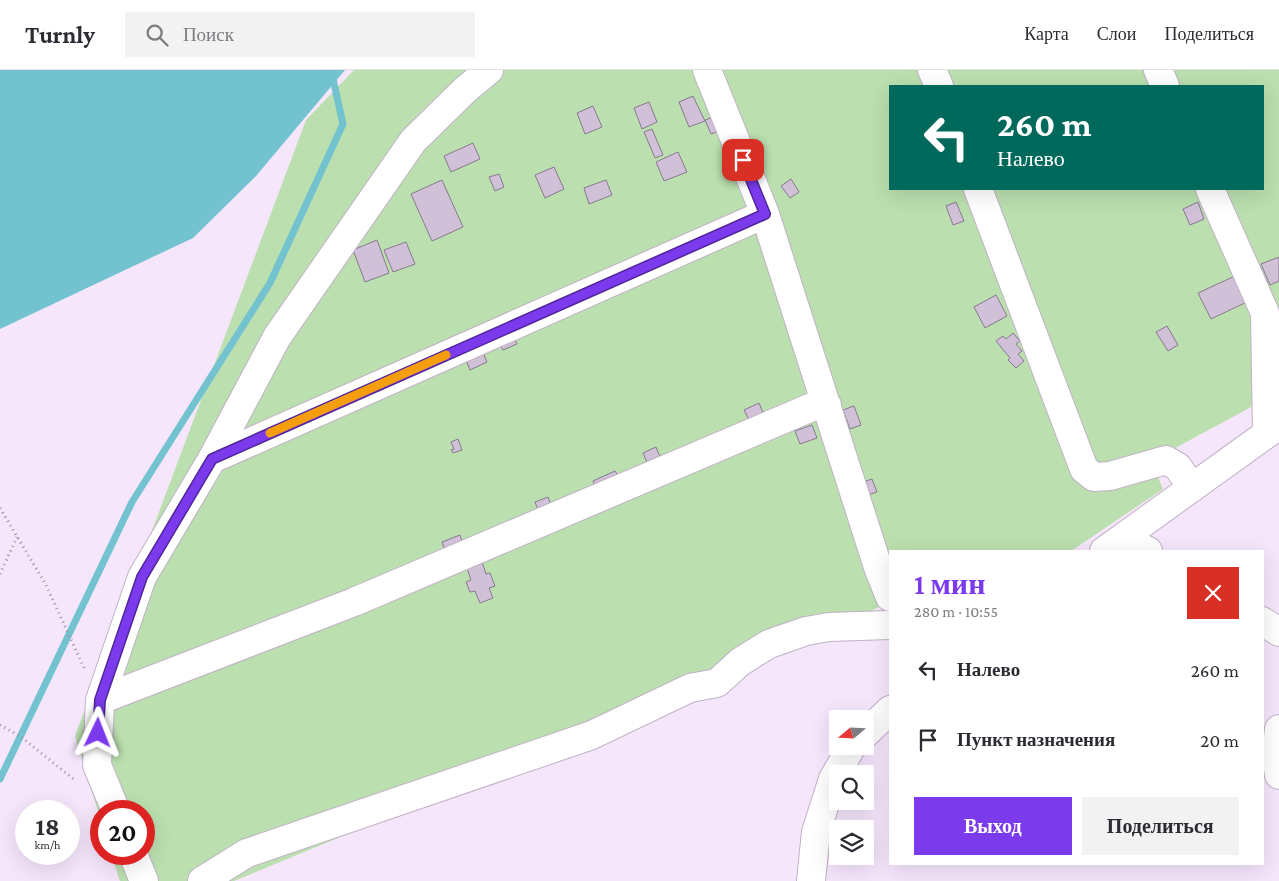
<!DOCTYPE html>
<html lang="ru">
<meta charset="utf-8">
<style>
:root{--surface:#fff;--page:#f2f2f3;--text:#2b2b33;--muted:#7c7c81;--line:#e1e1e2;--accent:#7c3aed}
body{margin:0;font-family:"Crimson Pro",serif;background:var(--page);color:var(--text);height:100vh;display:flex;flex-direction:column;font-size:19px;white-space:nowrap}
*{box-sizing:border-box;margin:0}
p{font-size:16px;color:var(--muted)}
.icon{flex:none;width:28px;height:28px;fill:none;stroke:currentColor;stroke-width:2;stroke-linecap:round;stroke-linejoin:round}
.map{position:relative;flex:1;overflow:hidden}
.panel{position:absolute;left:889px;top:480px;width:375px;height:315px;display:flex;flex-direction:column;background:var(--surface);border-radius:0px;box-shadow:0 5px 20px #0002}
.panel>*{flex:none}
.hud{position:absolute;left:889px;top:15px;width:375px;height:105px;border-radius:0px;box-shadow:0 5px 20px #0002;background:#00695c;color:#fff;overflow:hidden}
.needle{width:32px;rotate:251deg}
.buttons{position:absolute;left:829px;top:640px;display:grid;gap:10px}
.buttons a{display:grid;place-items:center;width:45px;height:45px;border-radius:0px;background:var(--surface);box-shadow:0 5px 20px #0002;font-size:25px}
.speed{position:absolute;left:15px;top:730px;display:flex;gap:10px;font-size:25px;font-weight:700;text-align:center}
.speed>*{display:grid;place-content:center;width:65px;height:65px;border-radius:50%;background:var(--surface);box-shadow:0 5px 20px #0002;line-height:1}
.speed small{font-size:12px;font-weight:400}
.speed .limit{border:8px solid #d22;background:#fff;color:#111}
.pin{position:absolute;display:grid;place-items:center;width:42px;height:42px;color:#fff;margin:-21px;border-radius:10px;box-shadow:0 2px 8px #0006}
.me{position:absolute;width:55px;margin:-28px;rotate:2deg;stroke-linejoin:round;filter:drop-shadow(0 0 4px #0008)}
.turn{display:flex;align-items:center;gap:18px;height:105px;padding:0 25px;font-size:22px}
.turn .icon{width:65px;height:65px;stroke-width:2.5}
.turn b{display:block;font-size:35px;line-height:42px}
.round{display:grid;place-items:center;flex:none;width:52px;height:52px;border-radius:0px;background:var(--page)}
.overview{display:flex;align-items:center;justify-content:space-between;height:85px;padding:0 25px}
h1{font-size:30px;font-weight:600;line-height:38px;color:var(--accent)}
.primary-button{display:flex;gap:10px;margin-top:auto;padding:10px 25px}
.primary-button a{flex:1;height:58px;border-radius:0px;background:var(--accent);color:#fff;font-size:20px;font-weight:600;line-height:58px;text-align:center}
.primary-button a+a{background:var(--page);color:var(--text)}
ul{padding:0;list-style:none}
li{display:flex;align-items:center;gap:15px;height:70px;padding:0 25px}
li div{flex:1}
li b{display:block;font-size:19px}
li em{font-style:normal}
header{display:flex;align-items:center;gap:30px;box-sizing:border-box;height:70px;padding:0 25px;background:var(--surface);border-bottom:1px solid var(--line)}
header strong{font-size:24px}
nav{display:flex;gap:28px;margin-inline-start:auto;font-size:18px}
.search{width:350px;height:45px;background:var(--page);display:flex;align-items:center;gap:12px;box-sizing:border-box;padding:0 18px;border-radius:0px;color:var(--muted);font-size:19px}
.map>svg:first-child{display:block}
.green{fill:#bbdfaf;fill-rule:evenodd}
.water{fill:#72c2d0}
.lines{fill:none;stroke-linecap:round;stroke-linejoin:round}
.stream{stroke:#72c2d0;stroke-width:7}
.building{fill:#d1c1d8;stroke:#87798d}
.minor-casing{stroke:#c0b1c6;stroke-width:30}
.path{stroke:#9a8f9f;stroke-width:3;stroke-dasharray:1 4;stroke-linecap:butt}
.minor{stroke:#fff;stroke-width:28}
.route-casing{stroke:#51269a;stroke-width:12}
.route{stroke:#7c3aed;stroke-width:9}
.slow{stroke:#f59e0b;stroke-width:9}
</style>
<header>
<strong>Turnly</strong>
<div class="search"><svg class="icon" aria-label="search" viewBox="0 0 24 24"><circle cx="10" cy="10" r="6"/><path d="M15 15l6 6"/></svg>Поиск</div>
<nav><a>Карта</a><a>Слои</a><a>Поделиться</a></nav>
</header>
<div class="map">
<svg width="1279" height="811" viewBox="0 0 1279 811">
<rect width="100%" height="100%" fill="#f6e6fc"/>
<path class="green" d="M354,0H1279V322L1103,417L1157,405L1163,419L1071,481H890V531L821,568L234,811H120L111,784H144V741H101V751L75,666L306,50ZM890,16H1262V119H890Z"/>
<path class="water" d="M0,0H345L256,106L193,168L0,259Z"/>
<g class="lines">
<path class="stream" d="M0,709L132,432L270,213L343,54L331,0"/>
</g>
<path class="building" d="M693,26L705,51L689,57L679,32Z
M649,32L657,52L642,59L634,38Z
M593,36L602,57L585,64L577,43Z
M713,47L719,61L711,64L705,50Z
M652,59L663,85L655,88L644,62Z
M473,73L480,89L451,102L444,86Z
M678,82L687,102L664,111L656,92Z
M554,97L564,119L545,128L535,105Z
M499,104L504,117L495,121L489,107Z
M791,109L799,122L790,128L781,116Z
M442,110L463,157L432,171L411,124Z
M606,110L612,125L589,134L584,118Z
M956,132L964,151L953,155L946,136Z
M1198,132L1204,149L1190,155L1183,139Z
M377,170L389,203L365,212L353,180Z
M406,172L415,194L393,202L384,180Z
M1279,187V211L1270,215L1261,194Z
M1237,205L1249,231L1211,249L1198,223Z
M996,225L1007,246L985,258L974,237Z
M1167,256L1178,275L1168,281L1156,262Z
M1013,263L1020,271L1016,274L1022,281L1018,284L1024,291L1016,298L1008,290L1010,288L996,271L1003,266L1006,269Z
M513,266L517,274L503,280L499,273Z
M481,278L487,292L470,300L464,285Z
M759,333L766,350L752,356L744,340Z
M854,336L861,355L850,359L843,340Z
M812,355L817,368L800,374L795,361Z
M458,369L462,380L453,383L451,380L454,379L451,372Z
M656,377L662,392L649,397L643,383Z
M615,401L620,409L597,420L593,411Z
M872,409L877,422L868,425L863,412Z
M548,427L553,440L540,445L535,432Z
M460,465L464,477L446,483L442,472Z
M482,492L486,504L490,503L495,516L489,518L493,528L480,533L475,521L470,522L466,512L471,510L467,498Z"/>
<g class="lines">
<defs>
<path id="minor" d="M707,0L765,144L878,497L890,527
M932,0L939,16
M1158,0L1165,16
M978,119L1084,399L1094,407L1110,406L1166,390L1178,397L1192,418
M1210,119L1265,243L1267,363
M212,389L765,144
M1122,468L1148,481
M1104,481L1279,355
M1262,551L1279,562
M100,630L354,532L812,337L827,335
M1279,659L1276,685L1279,705
M865,664L890,640
M116,741L97,695L100,630L142,507L212,389L277,267L413,71L465,20L489,0
M133,784L144,811
M202,811L247,783L592,665L690,618L717,613L740,592L769,574L806,561L829,557L890,555
M811,811L816,762L833,709L852,676"/>
</defs>
<use href="#minor" class="minor-casing"/>
<path class="path" d="M0,438L46,515L84,598
M0,504L17,467
M0,655L20,666L76,711"/>
<use href="#minor" class="minor"/>
</g>
<g class="lines">
<defs>
<path id="route" d="M98,663L100,630L142,507L212,389L765,144L743,90"/>
</defs>
<use href="#route" class="route-casing"/>
<use href="#route" class="route"/>
<path class="slow" d="M270,363L446,285"/>
</g>
</svg>
<div class="buttons">
<a><svg class="needle" viewBox="-14 -14 28 28"><path d="M0-13l5 13h-10z" fill="#e53935"/><path d="M0 13l5-13h-10z" fill="#7c7c81"/></svg></a>
<a><svg class="icon" aria-label="search" viewBox="0 0 24 24"><circle cx="10" cy="10" r="6"/><path d="M15 15l6 6"/></svg></a>
<a><svg class="icon" aria-label="layers" viewBox="0 0 24 24"><path d="M12 4l9 5-9 5-9-5zM3 14l9 5 9-5"/></svg></a>
</div>
<div class="speed"><div>18<small>km/h</small></div><div class="limit">20</div></div>
<div class="pin" style="left:743px;top:90px;background:#d93025"><svg class="icon" aria-label="arrive" viewBox="0 0 24 24"><path d="M6 21V4h12l-3 4 3 4H6"/></svg></div>
<svg class="me" style="left:98px;top:663px" viewBox="-20 -20 40 40"><path d="M0-17L14 15 0 8-14 15z" fill="#7c3aed" stroke="#fff" stroke-width="4"/></svg>
<div class="hud">
<div class="turn"><svg class="icon" aria-label="left" viewBox="0 0 24 24"><path d="M17 20v-9H6M10 6l-5 5 5 5"/></svg><div><b>260 m</b>Налево</div></div>
</div>
<section class="panel">
<div class="overview"><div><h1>1 мин</h1><p>280 m · 10:55</p></div><a class="round" style="background:#d93025;color:#fff"><svg class="icon" aria-label="close" viewBox="0 0 24 24"><path d="M6 6l12 12M18 6L6 18"/></svg></a></div>
<ul>
<li><svg class="icon" aria-label="left" viewBox="0 0 24 24"><path d="M17 20v-9H6M10 6l-5 5 5 5"/></svg><div><b>Налево</b></div><em>260 m</em></li>
<li><svg class="icon" aria-label="arrive" viewBox="0 0 24 24"><path d="M6 21V4h12l-3 4 3 4H6"/></svg><div><b>Пункт назначения</b></div><em>20 m</em></li>
</ul>
<div class="primary-button"><a>Выход</a><a>Поделиться</a></div>
</section>
</div>
